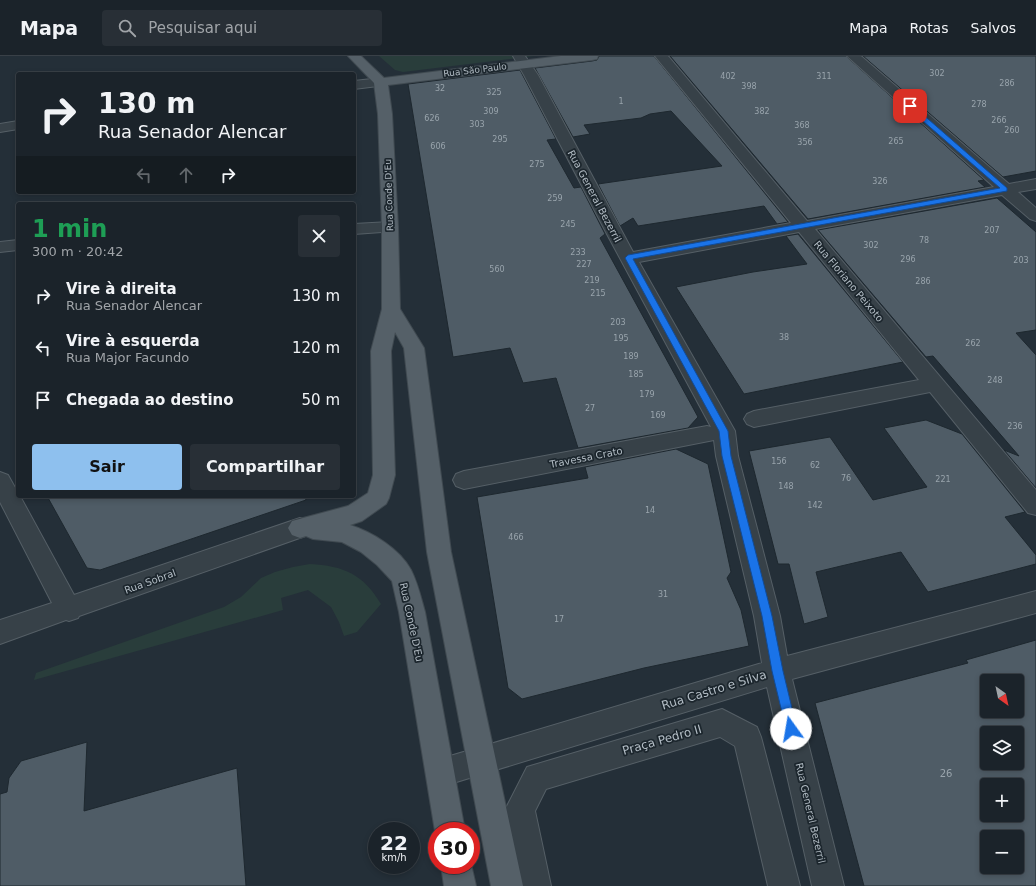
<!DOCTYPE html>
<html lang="pt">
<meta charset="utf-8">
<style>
:root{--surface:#1b232a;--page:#282f36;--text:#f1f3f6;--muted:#a0a4a8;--line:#394047;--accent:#8ec0ee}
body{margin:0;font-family:"DejaVu Sans",sans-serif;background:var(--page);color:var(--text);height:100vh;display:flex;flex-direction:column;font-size:15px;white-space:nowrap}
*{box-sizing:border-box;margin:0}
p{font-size:13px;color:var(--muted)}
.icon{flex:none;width:22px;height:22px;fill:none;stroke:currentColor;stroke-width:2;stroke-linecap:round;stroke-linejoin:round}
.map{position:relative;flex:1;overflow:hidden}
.panel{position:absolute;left:16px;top:146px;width:340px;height:296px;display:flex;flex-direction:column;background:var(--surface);border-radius:4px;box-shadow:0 2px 6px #0003,0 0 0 1px var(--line)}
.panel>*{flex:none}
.top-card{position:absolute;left:16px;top:16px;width:340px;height:122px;border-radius:4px;box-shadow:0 2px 6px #0003,0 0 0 1px var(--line);background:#1b232a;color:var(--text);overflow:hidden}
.needle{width:26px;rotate:147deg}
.buttons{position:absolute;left:980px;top:618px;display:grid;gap:8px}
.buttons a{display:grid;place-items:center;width:44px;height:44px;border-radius:4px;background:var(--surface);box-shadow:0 2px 6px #0003,0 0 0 1px var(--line);font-size:20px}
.speed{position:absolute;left:368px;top:766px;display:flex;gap:8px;font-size:20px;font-weight:700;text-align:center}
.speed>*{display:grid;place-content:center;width:52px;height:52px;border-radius:50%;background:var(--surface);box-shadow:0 2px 6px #0003,0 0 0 1px var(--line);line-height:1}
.speed small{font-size:10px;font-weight:400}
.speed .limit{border:6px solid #d22;background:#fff;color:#111}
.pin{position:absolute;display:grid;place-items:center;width:34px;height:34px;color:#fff;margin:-17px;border-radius:8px;box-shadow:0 2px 6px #0006}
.me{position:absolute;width:44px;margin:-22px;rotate:347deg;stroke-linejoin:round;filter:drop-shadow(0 0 3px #0008)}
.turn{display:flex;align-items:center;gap:14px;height:84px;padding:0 16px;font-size:18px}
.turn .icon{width:52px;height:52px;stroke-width:2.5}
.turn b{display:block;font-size:28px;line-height:34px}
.lanes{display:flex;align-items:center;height:38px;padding:0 16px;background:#0003;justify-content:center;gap:20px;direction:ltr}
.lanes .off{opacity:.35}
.round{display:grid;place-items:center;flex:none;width:42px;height:42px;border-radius:4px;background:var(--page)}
.summary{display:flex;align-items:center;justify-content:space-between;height:68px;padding:0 16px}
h1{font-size:24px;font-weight:700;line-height:30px;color:#1e9e55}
.primary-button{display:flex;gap:8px;margin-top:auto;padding:8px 16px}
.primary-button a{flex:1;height:46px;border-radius:4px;background:var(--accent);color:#111;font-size:16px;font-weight:700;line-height:46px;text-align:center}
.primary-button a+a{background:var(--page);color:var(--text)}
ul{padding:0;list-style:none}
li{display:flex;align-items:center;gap:12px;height:52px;padding:0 16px}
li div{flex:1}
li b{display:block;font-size:15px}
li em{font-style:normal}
header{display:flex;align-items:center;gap:24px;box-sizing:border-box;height:56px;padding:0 20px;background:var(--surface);border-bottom:1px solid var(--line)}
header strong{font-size:19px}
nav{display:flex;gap:22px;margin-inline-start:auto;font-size:14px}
.search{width:280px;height:36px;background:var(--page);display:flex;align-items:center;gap:10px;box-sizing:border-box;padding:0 14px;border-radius:4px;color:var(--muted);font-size:15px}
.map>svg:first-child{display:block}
.green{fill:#293d3b}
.building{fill:#4f5c66;stroke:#1e282f;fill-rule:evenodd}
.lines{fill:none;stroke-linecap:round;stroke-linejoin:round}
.minor-casing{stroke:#555f66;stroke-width:2}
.major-casing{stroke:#404a51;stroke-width:2}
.minor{fill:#374148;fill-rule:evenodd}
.major{fill:#556068;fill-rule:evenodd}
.route{fill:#1a73e8;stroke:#114b97}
.labels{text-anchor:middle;stroke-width:3.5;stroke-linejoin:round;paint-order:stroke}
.number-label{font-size:8px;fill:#99a4ac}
.far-street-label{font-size:9px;fill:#b2bcc4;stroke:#1c262d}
.street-label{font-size:10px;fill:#b2bcc4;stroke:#1c262d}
.near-number-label{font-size:10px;fill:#99a4ac}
.near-street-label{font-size:12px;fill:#b2bcc4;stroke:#1c262d}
</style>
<header>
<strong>Mapa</strong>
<div class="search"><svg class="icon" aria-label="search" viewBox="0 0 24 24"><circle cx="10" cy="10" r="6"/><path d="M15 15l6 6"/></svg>Pesquisar aqui</div>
<nav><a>Mapa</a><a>Rotas</a><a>Salvos</a></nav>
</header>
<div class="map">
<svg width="1036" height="830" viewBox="0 0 1036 830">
<rect width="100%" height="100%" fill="#242f38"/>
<path class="green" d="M379,0H534L403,16L395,14Z
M310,508C344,510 363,518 381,548L357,576L344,580L339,566L331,551L308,534L281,542L283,554L34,624L36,617L224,551L241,541L261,522L275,516L293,511Z"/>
<path class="building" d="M599,0H654L788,166L777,168L764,150L638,170L633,162L620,170L598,128L722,110L671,55L650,58L641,62L584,69L590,78L573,81L535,12L592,5L597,4Z
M670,0H846L984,124L978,125L985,131L808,163Z
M863,0H1036V115L1003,121Z
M520,14L556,83L547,84L574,132L581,131L605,178L600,182L698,361L688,372L578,392L556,322L523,327L510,292L453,301L408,28Z
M997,142L1036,176V274L1016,277L1036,299V432L1004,394L1019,400L933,300L926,301L818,174Z
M798,178L903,306L744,338L676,231L753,216L807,208L786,180Z
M926,364L962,378L1025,456L1005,461L1036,499V508L928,536L901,496L841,510L816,516L828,561L804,568L789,508H778L749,395L830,381L873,444L927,431L884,372Z
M676,393L708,408L731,516L727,522L741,554L749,590L644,612L522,643L508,632L477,441L588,422L585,411Z
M47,440H305L306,444L100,514L87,512Z
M1036,584V830H864L815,647L968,607L966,604ZM987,625H1017V655H987ZM987,677H1017V707H987ZM987,729H1017V759H987ZM987,781H1017V811H987Z
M87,686L84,755L237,712L246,830H0V738L7,736L9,722L21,705Z"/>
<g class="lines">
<defs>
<path id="minor" d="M513,0H525L538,19L633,196L791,167L655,0H668L807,165L994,131L847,0H861L1009,128L1036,123V133L1018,136L1036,152V165L1030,163L1002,139L815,173L1036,434V459L1028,457L930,336L754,371L747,368L744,363L747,358L754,355L919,324L799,176L639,206L735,375L738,400L780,560L787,600L1036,535V557L792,623L844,830H812L767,631L440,731L430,727L426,717L430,707L440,703L762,607L754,560L716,400L714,384L464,433L456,430L453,424L456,418L464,415L707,370L711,371L608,180L524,19Z
M381,22L386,23L388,26L386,29L354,33V25Z
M18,65V73L0,76V68Z
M390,166L396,167L398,171L396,175L354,178V168Z
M18,184V194L0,196V186Z
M0,416L8,419L18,437V440H20L74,539L300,462L308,465L312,472L308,479L79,560L78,562L69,565L66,564L0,588V564L52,547L0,446Z
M722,653L757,671L761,681L800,830H768L735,690L720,681L546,733L535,755L551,830H519L505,754L527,711Z"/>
<path id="major" d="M348,0H361L384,22L561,0H598L597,3L592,4L388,29L392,58L398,171L400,253L424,292L451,496L523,830H491L427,496L404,292L395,276L391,295L395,419L389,442L386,448L362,465L350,469C372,476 400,493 411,514C418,528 421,542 425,556L465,775H437V780L435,775L399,556L392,525L377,509L361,496L342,486L313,483L306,480L300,482L292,479L288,472L292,465L348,450L368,437L373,419L371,295L382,253V171L378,58L374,27Z
M471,808L476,830H444L441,809Z"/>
</defs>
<use href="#minor" class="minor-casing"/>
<use href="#major" class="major-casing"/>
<use href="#minor" class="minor"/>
<use href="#major" class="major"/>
</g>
<path class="route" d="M908,49H912L1007,132V135L633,203L728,375L731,400L772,560L783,615L797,673L795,677L791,679L787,677L786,673L772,615L762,560L722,400L719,375L625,202L628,199L1000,132L908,52Z"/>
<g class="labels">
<g class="number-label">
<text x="937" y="20">302</text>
<text x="728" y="23">402</text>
<text x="824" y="23">311</text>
<text x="1007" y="30">286</text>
<text x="749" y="33">398</text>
<text x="440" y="35">32</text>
<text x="494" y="39">325</text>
<text x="621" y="48">1</text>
<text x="979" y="51">278</text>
<text x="491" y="58">309</text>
<text x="762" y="58">382</text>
<text x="432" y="65">626</text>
<text x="999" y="67">266</text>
<text x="477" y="71">303</text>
<text x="802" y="72">368</text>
<text x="1012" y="77">260</text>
<text x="500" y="86">295</text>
<text x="896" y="88">265</text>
<text x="805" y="89">356</text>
<text x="438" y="93">606</text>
<text x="537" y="111">275</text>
<text x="880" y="128">326</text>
<text x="555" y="145">259</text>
<text x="568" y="171">245</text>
<text x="992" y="177">207</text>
<text x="924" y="187">78</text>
<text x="871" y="192">302</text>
<text x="578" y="199">233</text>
<text x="908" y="206">296</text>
<text x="1021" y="207">203</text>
<text x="584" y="211">227</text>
<text x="497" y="216">560</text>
<text x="592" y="227">219</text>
<text x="923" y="228">286</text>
<text x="598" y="240">215</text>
<text x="618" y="269">203</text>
<text x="784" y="284">38</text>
<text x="621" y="285">195</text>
<text x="973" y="290">262</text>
<text x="631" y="303">189</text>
<text x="636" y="321">185</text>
<text x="995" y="327">248</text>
<text x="647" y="341">179</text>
<text x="590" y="355">27</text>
<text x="658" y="362">169</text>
<text x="1015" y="373">236</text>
<text x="779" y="408">156</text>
<text x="815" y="412">62</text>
<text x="846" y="425">76</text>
<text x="943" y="426">221</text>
<text x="786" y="433">148</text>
<text x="815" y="452">142</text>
<text x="650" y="457">14</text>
<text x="516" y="484">466</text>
<text x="663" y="541">31</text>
<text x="559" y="566">17</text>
</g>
<g class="far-street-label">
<text transform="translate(475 14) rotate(-7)" y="3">Rua São Paulo</text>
<text transform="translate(389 139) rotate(-92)" y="3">Rua Conde D'Eu</text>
</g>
<g class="street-label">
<text transform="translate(595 140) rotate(62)" y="4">Rua General Bezerril</text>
<text transform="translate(849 225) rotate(50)" y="4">Rua Floriano Peixoto</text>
<text transform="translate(586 401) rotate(-11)" y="4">Travessa Crato</text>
<text transform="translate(150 525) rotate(-20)" y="4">Rua Sobral</text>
<text transform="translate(412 566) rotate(78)" y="4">Rua Conde D'Eu</text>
<text transform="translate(811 757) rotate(77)" y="4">Rua General Bezerril</text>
</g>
<g class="near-number-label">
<text x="946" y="721">26</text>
</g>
<g class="near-street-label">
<text transform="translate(714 634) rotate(-17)" y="4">Rua Castro e Silva</text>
<text transform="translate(662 684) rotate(-16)" y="4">Praça Pedro II</text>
</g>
</g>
</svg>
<div class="buttons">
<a><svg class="needle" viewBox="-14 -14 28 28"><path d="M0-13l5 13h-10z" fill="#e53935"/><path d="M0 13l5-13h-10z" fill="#a0a4a8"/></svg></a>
<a><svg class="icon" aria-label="layers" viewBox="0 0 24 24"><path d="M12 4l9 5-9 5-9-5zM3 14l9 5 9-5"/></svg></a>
<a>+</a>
<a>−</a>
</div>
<div class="speed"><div>22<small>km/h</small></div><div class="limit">30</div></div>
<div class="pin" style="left:910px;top:50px;background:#d93025"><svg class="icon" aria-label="arrive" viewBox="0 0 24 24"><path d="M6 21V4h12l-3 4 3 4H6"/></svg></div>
<svg class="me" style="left:791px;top:673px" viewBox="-20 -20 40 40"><circle r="19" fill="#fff"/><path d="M0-13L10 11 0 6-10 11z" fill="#1a73e8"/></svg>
<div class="top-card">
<div class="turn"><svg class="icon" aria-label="right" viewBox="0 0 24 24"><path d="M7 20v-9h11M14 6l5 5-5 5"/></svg><div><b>130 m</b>Rua Senador Alencar</div></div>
<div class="lanes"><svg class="icon off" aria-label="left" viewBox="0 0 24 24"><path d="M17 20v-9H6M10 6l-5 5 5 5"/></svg><svg class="icon off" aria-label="ahead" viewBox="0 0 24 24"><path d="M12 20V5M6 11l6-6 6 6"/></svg><svg class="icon" aria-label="right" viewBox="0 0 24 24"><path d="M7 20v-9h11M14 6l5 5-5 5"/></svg></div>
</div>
<section class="panel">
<div class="summary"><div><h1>1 min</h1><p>300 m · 20:42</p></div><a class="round"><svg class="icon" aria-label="close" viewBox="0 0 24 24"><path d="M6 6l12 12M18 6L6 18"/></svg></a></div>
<ul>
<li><svg class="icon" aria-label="right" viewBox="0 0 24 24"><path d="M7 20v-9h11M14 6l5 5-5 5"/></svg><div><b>Vire à direita</b><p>Rua Senador Alencar</p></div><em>130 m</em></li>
<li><svg class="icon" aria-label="left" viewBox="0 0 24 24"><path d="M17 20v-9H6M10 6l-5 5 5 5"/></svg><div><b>Vire à esquerda</b><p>Rua Major Facundo</p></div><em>120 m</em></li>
<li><svg class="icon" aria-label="arrive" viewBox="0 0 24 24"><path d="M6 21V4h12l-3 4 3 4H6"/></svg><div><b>Chegada ao destino</b></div><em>50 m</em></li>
</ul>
<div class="primary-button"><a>Sair</a><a>Compartilhar</a></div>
</section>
</div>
